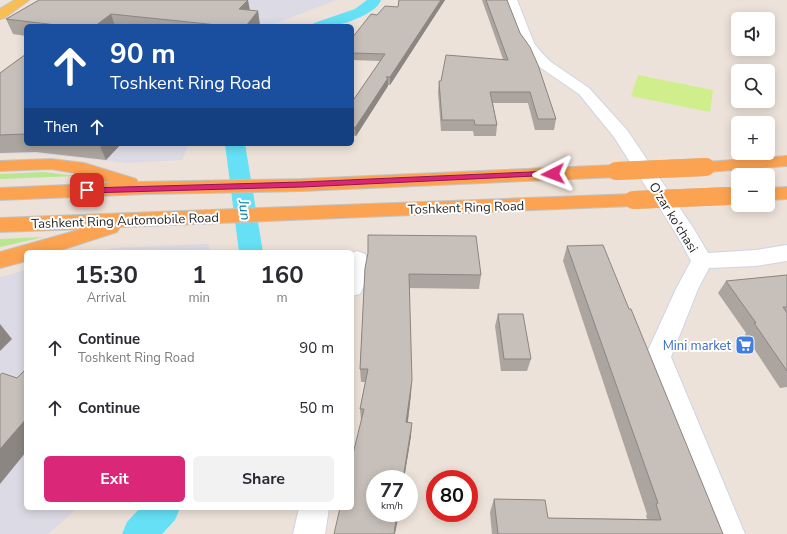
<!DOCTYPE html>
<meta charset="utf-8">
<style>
:root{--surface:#fff;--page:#f2f2f3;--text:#2b2b33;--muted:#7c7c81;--accent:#db2777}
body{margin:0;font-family:"Nunito Sans",sans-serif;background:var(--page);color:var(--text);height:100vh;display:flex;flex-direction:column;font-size:15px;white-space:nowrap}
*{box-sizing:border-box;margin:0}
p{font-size:13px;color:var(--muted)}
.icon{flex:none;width:22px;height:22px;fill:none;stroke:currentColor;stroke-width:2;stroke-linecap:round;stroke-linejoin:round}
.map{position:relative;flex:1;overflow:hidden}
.panel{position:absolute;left:24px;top:250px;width:330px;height:260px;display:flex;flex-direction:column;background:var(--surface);border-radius:6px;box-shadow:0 2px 10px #0003}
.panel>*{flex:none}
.banner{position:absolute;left:24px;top:24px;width:330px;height:122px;border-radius:6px;box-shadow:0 2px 10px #0003;background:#1a4fa0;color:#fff;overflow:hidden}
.controls{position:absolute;left:731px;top:12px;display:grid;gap:8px}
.controls a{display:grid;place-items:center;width:44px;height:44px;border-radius:6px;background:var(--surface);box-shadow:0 2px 10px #0003;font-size:20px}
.speed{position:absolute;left:366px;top:470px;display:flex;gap:8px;font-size:20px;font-weight:700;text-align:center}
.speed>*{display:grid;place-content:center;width:52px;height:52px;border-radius:50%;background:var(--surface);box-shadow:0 2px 10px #0003;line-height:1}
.speed small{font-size:10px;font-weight:400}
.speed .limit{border:6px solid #d22;background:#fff;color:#111}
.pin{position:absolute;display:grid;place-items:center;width:34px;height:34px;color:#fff;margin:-17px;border-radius:8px;box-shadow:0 2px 6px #0006}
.me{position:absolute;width:44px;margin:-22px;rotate:267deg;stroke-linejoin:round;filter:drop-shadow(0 0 3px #0008)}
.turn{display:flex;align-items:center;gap:14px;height:84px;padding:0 20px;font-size:18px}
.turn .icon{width:52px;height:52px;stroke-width:2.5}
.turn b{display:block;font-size:28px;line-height:34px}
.then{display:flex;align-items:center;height:38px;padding:0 20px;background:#0003;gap:8px;font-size:15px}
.eta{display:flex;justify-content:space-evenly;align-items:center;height:68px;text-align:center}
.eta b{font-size:24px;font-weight:700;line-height:28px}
.button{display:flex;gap:8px;margin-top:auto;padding:8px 20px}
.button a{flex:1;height:46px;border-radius:6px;background:var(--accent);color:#fff;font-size:16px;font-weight:700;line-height:46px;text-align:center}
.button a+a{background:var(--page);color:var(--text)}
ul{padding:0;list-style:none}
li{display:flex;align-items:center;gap:12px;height:60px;padding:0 20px}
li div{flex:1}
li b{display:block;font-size:15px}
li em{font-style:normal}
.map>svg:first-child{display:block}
.industrial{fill:#dcdae4}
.green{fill:#b8e691}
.pitch{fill:#d0ef8c}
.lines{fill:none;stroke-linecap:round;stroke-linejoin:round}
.canal{fill:#65e0f5;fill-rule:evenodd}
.minor-casing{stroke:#ced4e3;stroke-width:2}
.primary-casing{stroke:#c3c3c3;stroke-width:2}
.trunk-casing{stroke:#c3c3c3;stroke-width:2}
.minor{fill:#fff;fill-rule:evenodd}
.primary{fill:#f9be51;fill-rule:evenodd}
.trunk{fill:#fca351;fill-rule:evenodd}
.trunk-bridge-casing{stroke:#c3c3c3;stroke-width:18;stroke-linecap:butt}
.trunk-bridge{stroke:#fca351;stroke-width:18}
.wall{fill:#aba49f}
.shaded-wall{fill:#8b8682}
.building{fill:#c7bfb9;stroke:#8b8682}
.route{fill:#db2777;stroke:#8e194d}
.labels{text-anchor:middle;stroke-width:4;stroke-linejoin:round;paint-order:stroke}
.street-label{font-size:13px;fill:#282828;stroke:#fff}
.shop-label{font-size:13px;fill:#366cbe;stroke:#fff;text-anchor:end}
.water-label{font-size:14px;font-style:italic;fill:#057c9f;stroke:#fff}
</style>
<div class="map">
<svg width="787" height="534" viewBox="0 0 787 534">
<rect width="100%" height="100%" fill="#ece2d9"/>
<path class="industrial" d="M51,0H336L270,26H90Z
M0,92L26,144H189L182,160L127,163L34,153L0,154Z
M208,244L211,252H99L115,248Z
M26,270V508H78L48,534H0V277Z"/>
<path class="green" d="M44,172L77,176L0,179V174Z
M44,237L0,247V239Z"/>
<path class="pitch" d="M638,75L713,90L710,112L631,96Z"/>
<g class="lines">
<path class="canal" d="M367,0H381C377,13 344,25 331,26C325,27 318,26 312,26L314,23L355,9Z
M225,144H245L263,252H239Z
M140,508H180L175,520L162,534H122L127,522Z"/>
<defs>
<path id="minor" d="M505,0H517L534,43L540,51L551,62L589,88L627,130L694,229L708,253L756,250L787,245V261L756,266L709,268L698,289L671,357L745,534H713L645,357L676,289L691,261L677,235L614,137L579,94L541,68L530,57L520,43Z
M357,251L365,254C370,263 366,284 360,294L352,296V253Z
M299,508H329L325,534H293Z"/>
<path id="primary" d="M15,0H29L4,18L0,19V9Z"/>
<path id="trunk" d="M787,156V166L706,172L700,171L697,167L700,163L706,162Z
M51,159L84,163L136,179L138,182L302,179L616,165L623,167L625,171L623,175L616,177L302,191L146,194L0,200V188L111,183L81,174L51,169L0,171V161Z
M787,187V199L768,200V188Z
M633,194L640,196L643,200L640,204L633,206L120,227L117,232L55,252H26V261L0,268V252L82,229L0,232V218Z"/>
</defs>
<use href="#minor" class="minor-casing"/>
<use href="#primary" class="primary-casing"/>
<use href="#trunk" class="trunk-casing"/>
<use href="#minor" class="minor"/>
<use href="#primary" class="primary"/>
<use href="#trunk" class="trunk"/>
<defs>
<path id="trunk-bridge" d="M616,171L706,167
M633,200L729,196"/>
</defs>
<use href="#trunk-bridge" class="trunk-bridge-casing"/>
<use href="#trunk-bridge" class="trunk-bridge"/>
</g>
<path class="wall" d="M39,0L258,11L260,26H26V36L13,34L6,19Z
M399,0H445L390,85H388V86L356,136L352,135V102L380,61L352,60V38L377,15L398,7Z
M482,0H507L520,33L556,119L554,130H535L528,103H493L497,125L496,136H474L473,131H441L438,92L439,81H441L503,59Z
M26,54V144H121L106,160L36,152L0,153V73Z
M567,246L629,309L723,534H492L490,512L494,499L548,518L647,519L646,516L647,514L563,261Z
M365,268L481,275L479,289L409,288L411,394L408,422L411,436L404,479H375L361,420L360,409L365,382H361L360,369Z
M787,275V387L780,388L745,335L746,333L718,293L726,281Z
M498,314L531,359L527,371H501L495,326Z"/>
<path class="shaded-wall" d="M248,0L251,16L239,9Z
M441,0H445L390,85V77Z
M258,11L260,26H246Z
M111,14L115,26H95Z
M388,78V86L356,136L355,128Z
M99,144H121L106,160Z
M0,324L12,339L0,351Z
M412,380L411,394L406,435V422Z
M26,419V452L0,484V449Z
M412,423L411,436L404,479H403Z
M397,513H399L395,534H394Z"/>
<path class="building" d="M39,0H248L239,9L258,11L246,26H227L111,14L95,26H65L6,19Z
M399,0H441L390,77H386L388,78L355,128L352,127V102L385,54L352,53V38L371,14L377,15L385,6L398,7Z
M486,0H507L520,33L530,47L538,65L556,119H538L530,92H490L497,125H475L474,120H442L439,81H441L446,55L508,60Z
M26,54V134L0,135V73Z
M368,235L476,236L481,275L409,274L412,380L406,422L412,423L403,479H375V513H397L394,534H334L340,508H352V458L364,409H360L368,369H360L365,268L368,253Z
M603,245L629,309H631L723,534H498L494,499L545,500L548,518L661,520L656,504L658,503L567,246Z
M787,275V307H783L787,313V371L754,323H756L726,281Z
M498,314H523L531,359H504Z
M26,369V419L0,449V375L2,373L17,378Z"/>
<path class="route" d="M553,171L557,174L556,175L302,187L87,193L83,190L87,188L302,182Z"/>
<defs>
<symbol id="supermarket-square" viewBox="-11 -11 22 22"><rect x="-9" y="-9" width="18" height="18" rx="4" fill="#3f7fe0" stroke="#fff"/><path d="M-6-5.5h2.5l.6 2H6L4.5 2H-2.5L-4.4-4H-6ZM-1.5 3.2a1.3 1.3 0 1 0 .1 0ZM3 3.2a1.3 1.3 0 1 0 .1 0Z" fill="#fff"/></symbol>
</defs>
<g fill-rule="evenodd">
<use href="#supermarket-square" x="734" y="334" width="22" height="22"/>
</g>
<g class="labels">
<g class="street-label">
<text transform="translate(466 207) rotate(-2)" y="5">Toshkent Ring Road</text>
<text transform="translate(674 217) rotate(58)" y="5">O'zar ko'chasi</text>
<text transform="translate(125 220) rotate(-2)" y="5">Tashkent Ring Automobile Road</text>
</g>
<g class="shop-label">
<text x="731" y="350">Mini market</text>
</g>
<g class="water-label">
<text transform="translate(245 210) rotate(82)" y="5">Jun</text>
</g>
</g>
</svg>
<div class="controls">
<a><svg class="icon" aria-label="sound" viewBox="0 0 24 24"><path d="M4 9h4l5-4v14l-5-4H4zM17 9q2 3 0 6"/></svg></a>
<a><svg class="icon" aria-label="search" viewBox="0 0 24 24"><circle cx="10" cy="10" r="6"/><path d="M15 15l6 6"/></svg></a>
<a>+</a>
<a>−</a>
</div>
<div class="speed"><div>77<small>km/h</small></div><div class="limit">80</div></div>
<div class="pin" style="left:87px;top:190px;background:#d93025"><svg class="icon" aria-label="arrive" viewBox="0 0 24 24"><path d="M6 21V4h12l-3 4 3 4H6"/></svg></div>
<svg class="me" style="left:553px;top:174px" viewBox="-20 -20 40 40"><path d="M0-17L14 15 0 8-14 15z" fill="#db2777" stroke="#fff" stroke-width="4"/></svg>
<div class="banner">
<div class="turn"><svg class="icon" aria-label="ahead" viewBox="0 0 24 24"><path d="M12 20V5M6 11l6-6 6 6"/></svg><div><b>90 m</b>Toshkent Ring Road</div></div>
<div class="then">Then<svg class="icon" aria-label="ahead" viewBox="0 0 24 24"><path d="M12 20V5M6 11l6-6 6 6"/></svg></div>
</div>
<section class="panel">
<div class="eta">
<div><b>15:30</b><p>Arrival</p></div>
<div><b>1</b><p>min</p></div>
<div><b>160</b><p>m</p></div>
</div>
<ul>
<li><svg class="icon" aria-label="ahead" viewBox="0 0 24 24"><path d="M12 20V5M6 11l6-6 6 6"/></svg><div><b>Continue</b><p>Toshkent Ring Road</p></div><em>90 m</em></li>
<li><svg class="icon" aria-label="ahead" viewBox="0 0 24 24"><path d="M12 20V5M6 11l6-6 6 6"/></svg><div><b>Continue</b></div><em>50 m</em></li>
</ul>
<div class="button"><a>Exit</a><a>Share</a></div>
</section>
</div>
